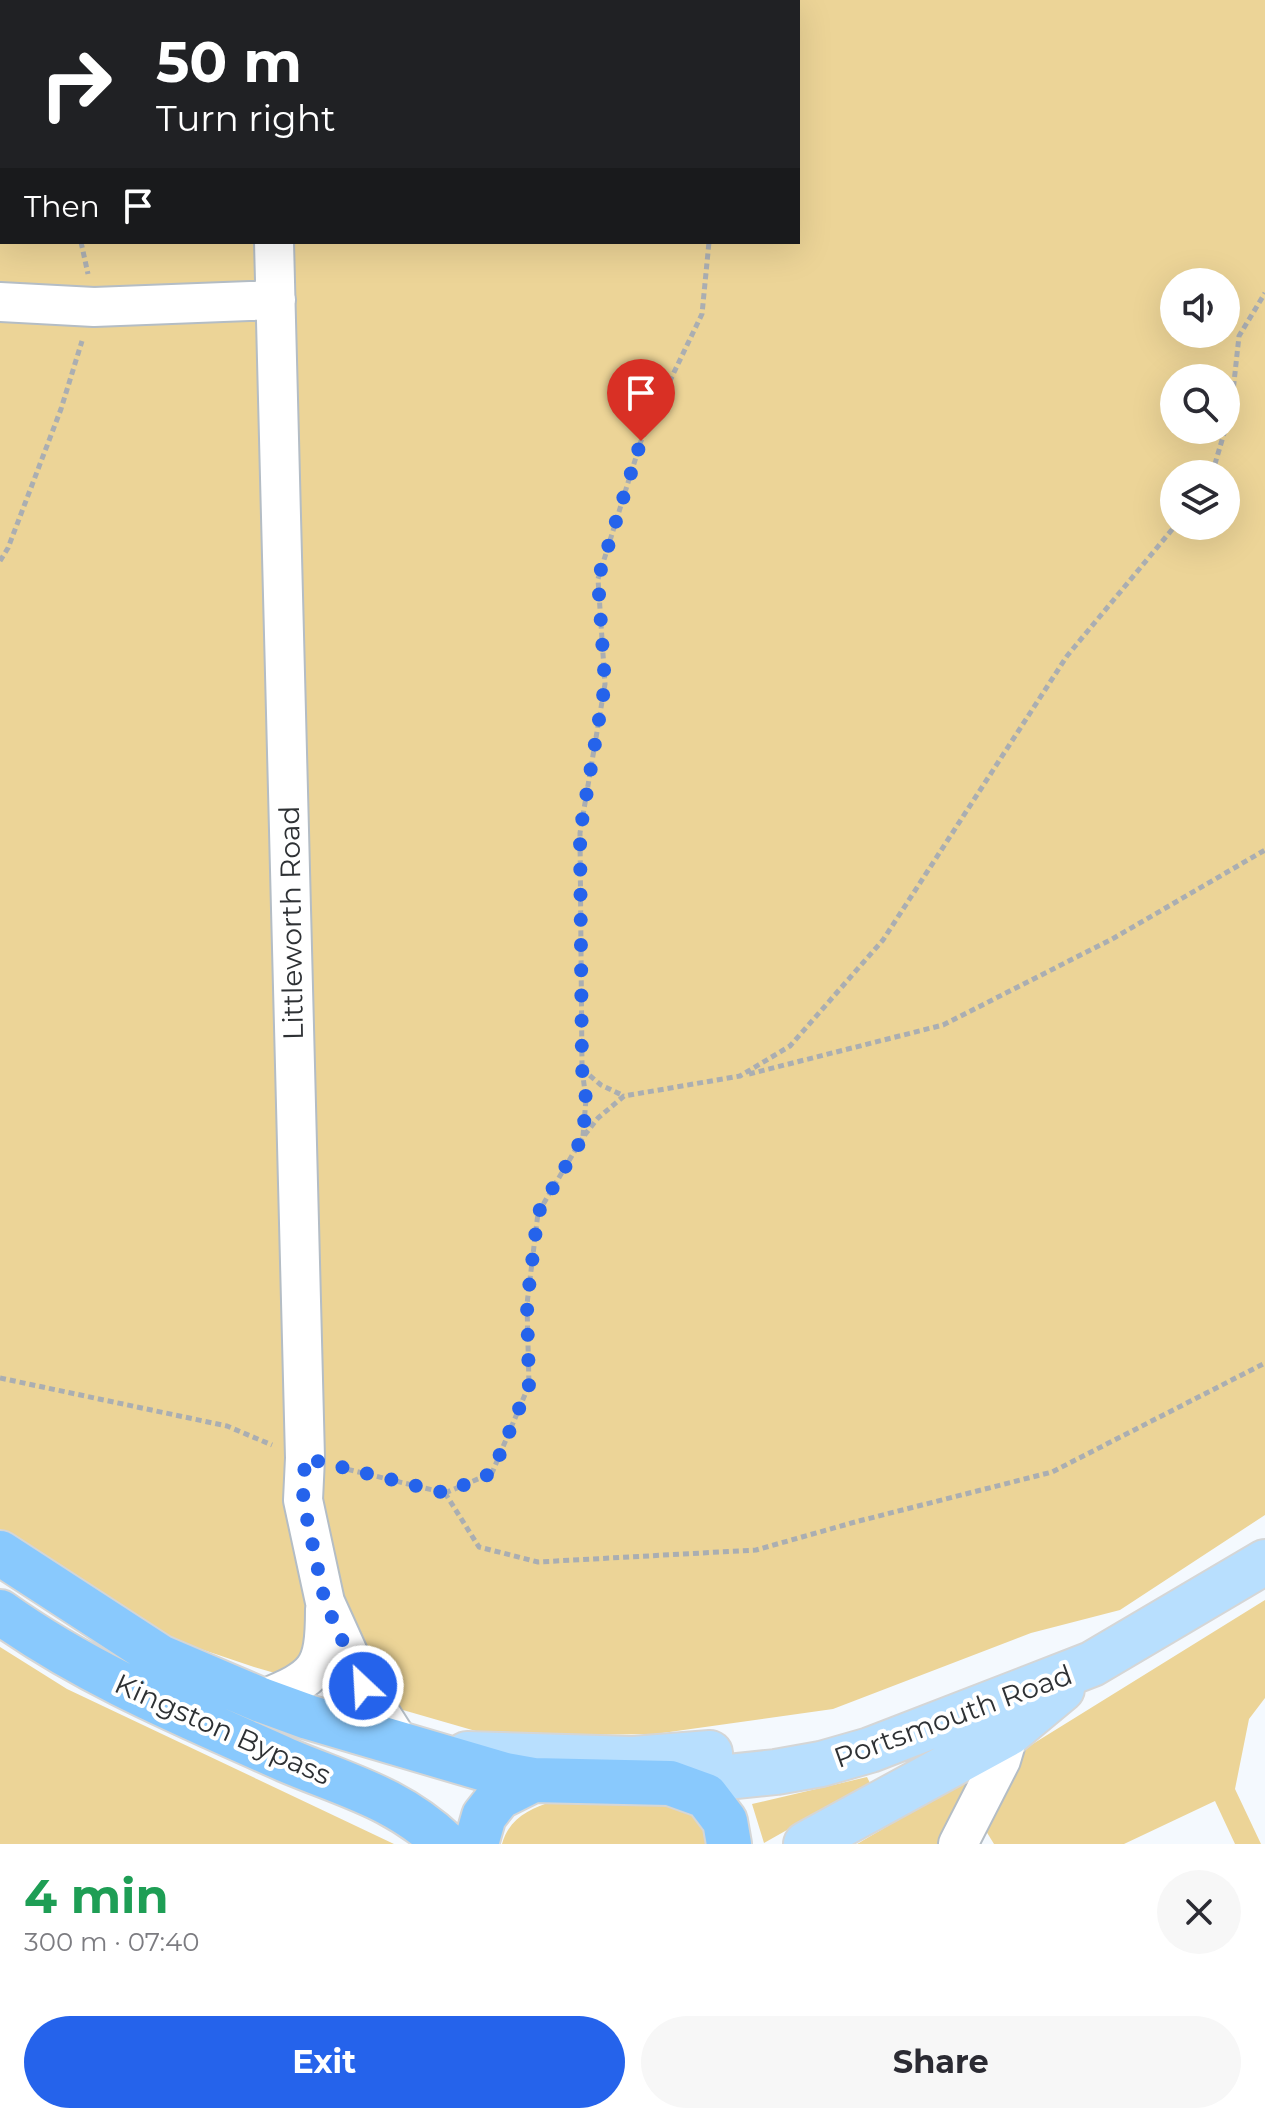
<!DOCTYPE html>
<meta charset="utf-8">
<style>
:root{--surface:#fff;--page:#f7f7f7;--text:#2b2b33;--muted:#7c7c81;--accent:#2563eb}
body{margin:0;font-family:Montserrat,sans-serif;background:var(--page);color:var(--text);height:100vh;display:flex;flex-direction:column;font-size:30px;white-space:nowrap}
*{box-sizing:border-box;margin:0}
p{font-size:26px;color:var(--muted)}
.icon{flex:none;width:44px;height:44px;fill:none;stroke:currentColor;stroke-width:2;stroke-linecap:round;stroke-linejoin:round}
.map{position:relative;height:1844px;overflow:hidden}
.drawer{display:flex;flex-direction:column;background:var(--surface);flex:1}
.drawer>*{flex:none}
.guide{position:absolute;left:0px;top:0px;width:800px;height:244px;box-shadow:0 8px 32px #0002;background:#202124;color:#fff;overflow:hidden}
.buttons{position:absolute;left:1160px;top:268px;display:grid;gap:16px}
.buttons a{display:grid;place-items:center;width:80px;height:80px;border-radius:50%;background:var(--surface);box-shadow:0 8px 32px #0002;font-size:40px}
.pin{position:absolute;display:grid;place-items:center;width:68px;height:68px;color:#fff;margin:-82px -34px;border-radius:50% 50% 50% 0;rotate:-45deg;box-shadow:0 0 8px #0007}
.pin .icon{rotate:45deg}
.me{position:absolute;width:88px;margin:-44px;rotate:335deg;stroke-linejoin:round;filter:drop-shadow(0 0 6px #0008)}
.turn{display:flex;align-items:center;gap:28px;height:168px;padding:0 24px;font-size:36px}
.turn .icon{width:104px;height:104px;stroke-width:2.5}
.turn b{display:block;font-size:56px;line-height:68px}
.then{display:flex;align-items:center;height:76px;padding:0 24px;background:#0003;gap:16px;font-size:30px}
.round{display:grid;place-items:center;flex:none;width:84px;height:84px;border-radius:42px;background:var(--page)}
.summary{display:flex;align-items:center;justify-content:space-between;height:136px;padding:0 24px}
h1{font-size:48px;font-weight:700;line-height:60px;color:#1e9e55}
.cta{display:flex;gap:16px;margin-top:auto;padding:16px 24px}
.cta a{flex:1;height:92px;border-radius:48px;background:var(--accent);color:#fff;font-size:32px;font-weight:700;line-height:92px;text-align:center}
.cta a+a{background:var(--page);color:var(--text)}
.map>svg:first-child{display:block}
.green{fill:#ecd497;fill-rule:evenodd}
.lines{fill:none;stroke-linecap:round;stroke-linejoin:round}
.minor-casing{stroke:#b4bdc5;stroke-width:42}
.major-casing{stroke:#d5d6d6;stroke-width:48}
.highway-casing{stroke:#d5d6d6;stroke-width:48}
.path{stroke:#aaaeb2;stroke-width:5;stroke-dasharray:6 4;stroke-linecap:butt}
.minor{stroke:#fff;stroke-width:38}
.major{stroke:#b8dffe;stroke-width:44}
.highway{stroke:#89c9fd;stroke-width:44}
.route{stroke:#2563eb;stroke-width:14;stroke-dasharray:0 25.2}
.labels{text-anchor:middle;stroke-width:8;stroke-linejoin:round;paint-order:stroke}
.street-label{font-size:28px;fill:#2e3134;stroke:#fff}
</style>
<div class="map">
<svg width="1265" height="1844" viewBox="0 0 1265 1844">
<rect width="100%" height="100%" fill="#f4f9fe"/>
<path class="green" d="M0,0H1265V1515L1120,1610L1031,1633L833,1709L655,1734L493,1736L254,1667L159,1635L0,1529ZM2,2H798V242H2ZM1174,282H1226V334H1174ZM1174,378H1226V430H1174ZM1174,474H1226V526H1174Z
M1265,1600V1698L1249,1719L1235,1789L1261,1844H1235L1215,1801L1124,1844H994L986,1831L987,1816L1023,1750Z
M0,1647L67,1689L394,1844H0Z
M867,1777L870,1783L764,1843L752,1804Z
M966,1780L975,1785L941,1844H857Z
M553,1801C584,1802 659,1799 683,1810C697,1815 705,1830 707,1844H502C509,1818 530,1809 553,1801Z"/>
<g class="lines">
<defs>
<path id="minor" d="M269,0V2
M274,242L305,1458L303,1500L325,1602L363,1686L400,1744
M0,302L94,307L276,300
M261,1700C317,1677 325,1671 325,1609
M958,1844L1001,1760L1009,1733"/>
<path id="major" d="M467,1754L633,1759L710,1753
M670,1783L776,1772L821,1764L870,1750L1092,1664L1265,1562
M806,1844L1009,1733L1062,1689"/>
<path id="highway" d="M0,1553L160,1657L261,1700L308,1717L505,1775L533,1780
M0,1612C88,1675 188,1716 286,1760C347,1786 396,1797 446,1844
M476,1844L484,1816L499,1797L533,1780L670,1783L706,1796L725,1821L729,1844"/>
</defs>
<use href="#minor" class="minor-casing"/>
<use href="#major" class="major-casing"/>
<use href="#highway" class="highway-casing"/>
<path class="path" d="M1,0L3,2
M691,2L692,0
M81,242L88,274
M1226,426L1231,410L1239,336L1265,293
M1212,474L1225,430
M0,561L8,548L61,409L82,341
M582,1069L601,1085L624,1096
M749,1074L943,1025L1114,938L1265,850
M583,1136L586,1099L582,1069L580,833L605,684L598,579L641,441L702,314L709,242
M0,1378L227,1426L272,1445
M338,1467L445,1493L479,1547L538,1562L756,1550L855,1522L1052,1472L1265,1363
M445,1493L492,1473L529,1385L527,1304L538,1213L583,1137L598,1118L624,1096L740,1076L790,1046L883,940L1067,656L1175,526"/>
<use href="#minor" class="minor"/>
<use href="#major" class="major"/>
<use href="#highway" class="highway"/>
</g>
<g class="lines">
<path class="route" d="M363,1686L325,1602L303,1500L305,1458L445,1493L492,1473L529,1385L527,1304L538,1213L583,1137L586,1099L582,1069L580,833L605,684L598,579L641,441"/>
</g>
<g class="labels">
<g class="street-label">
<text transform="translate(291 923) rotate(-91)" y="10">Littleworth Road</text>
<text transform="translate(953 1716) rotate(-20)" y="10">Portsmouth Road</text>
<text transform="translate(223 1729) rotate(24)" y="10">Kingston Bypass</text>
</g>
</g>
</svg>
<div class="buttons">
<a><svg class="icon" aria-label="sound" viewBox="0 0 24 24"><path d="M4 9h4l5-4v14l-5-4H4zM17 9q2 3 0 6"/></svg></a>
<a><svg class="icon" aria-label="search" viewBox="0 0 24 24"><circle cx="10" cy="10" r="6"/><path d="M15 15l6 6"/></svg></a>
<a><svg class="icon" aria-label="layers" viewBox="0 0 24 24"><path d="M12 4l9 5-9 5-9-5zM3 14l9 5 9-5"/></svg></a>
</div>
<div class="pin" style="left:641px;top:441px;background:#d93025"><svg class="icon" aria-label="arrive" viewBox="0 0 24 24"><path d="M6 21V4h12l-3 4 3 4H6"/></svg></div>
<svg class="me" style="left:363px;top:1686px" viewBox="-20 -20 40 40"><circle r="17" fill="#2563eb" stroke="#fff" stroke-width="3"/><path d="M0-11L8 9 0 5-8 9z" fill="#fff"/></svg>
<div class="guide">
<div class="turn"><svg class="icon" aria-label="right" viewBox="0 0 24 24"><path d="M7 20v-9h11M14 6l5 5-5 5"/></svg><div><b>50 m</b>Turn right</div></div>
<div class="then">Then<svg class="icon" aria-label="arrive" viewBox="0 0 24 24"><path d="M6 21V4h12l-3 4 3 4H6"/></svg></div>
</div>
</div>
<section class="drawer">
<div class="summary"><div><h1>4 min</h1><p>300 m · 07:40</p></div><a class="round"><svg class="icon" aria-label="close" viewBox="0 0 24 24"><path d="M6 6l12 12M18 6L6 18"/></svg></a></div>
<div class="cta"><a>Exit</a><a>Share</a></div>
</section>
